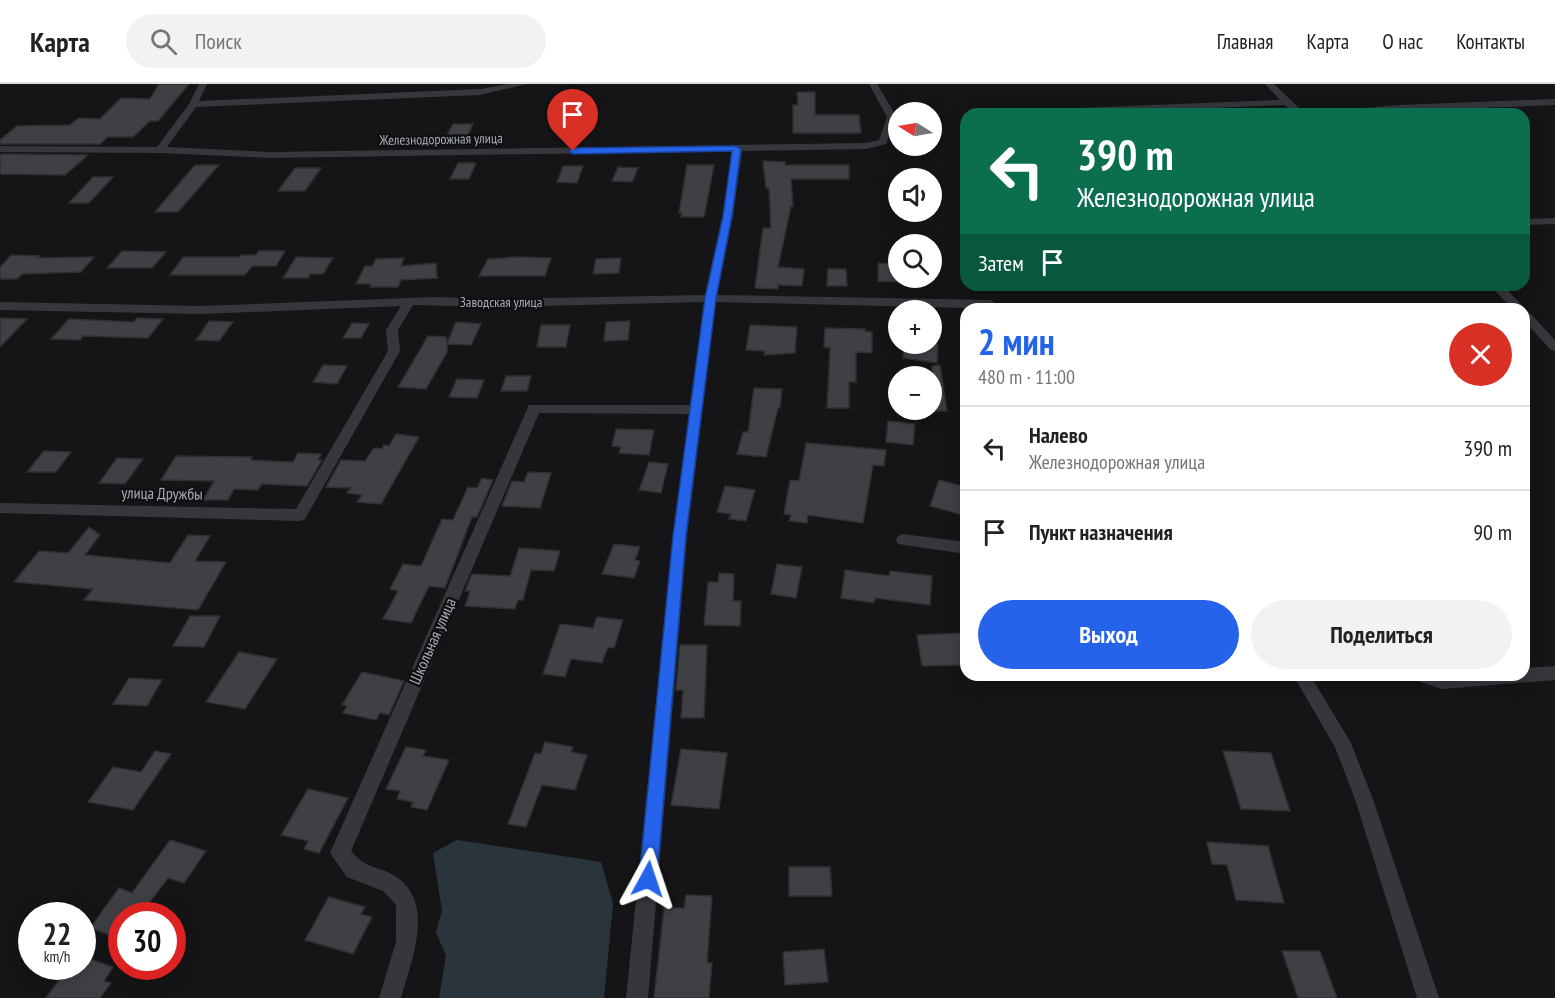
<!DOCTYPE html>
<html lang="ru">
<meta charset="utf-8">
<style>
:root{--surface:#fff;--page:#f2f2f2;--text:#222;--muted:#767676;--line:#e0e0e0;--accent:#2563eb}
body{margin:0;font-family:"PT Sans Narrow",sans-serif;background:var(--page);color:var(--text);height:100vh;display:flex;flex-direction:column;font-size:22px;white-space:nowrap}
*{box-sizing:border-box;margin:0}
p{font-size:20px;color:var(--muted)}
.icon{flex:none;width:33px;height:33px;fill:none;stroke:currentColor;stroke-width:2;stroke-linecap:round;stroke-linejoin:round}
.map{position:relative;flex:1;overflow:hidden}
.details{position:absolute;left:960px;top:219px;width:570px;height:378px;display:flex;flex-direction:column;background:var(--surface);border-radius:18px;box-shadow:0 3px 15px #0003}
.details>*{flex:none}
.top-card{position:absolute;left:960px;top:24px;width:570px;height:183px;border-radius:18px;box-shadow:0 3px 15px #0003;background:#0b6e4f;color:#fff;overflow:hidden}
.needle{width:39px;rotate:281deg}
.fabs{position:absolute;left:888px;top:18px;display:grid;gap:12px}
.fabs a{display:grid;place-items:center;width:54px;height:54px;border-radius:50%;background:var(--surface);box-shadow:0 3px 15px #0003;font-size:30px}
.speed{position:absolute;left:18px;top:818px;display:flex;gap:12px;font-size:30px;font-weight:700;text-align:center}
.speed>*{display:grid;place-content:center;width:78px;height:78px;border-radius:50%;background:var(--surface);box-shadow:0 3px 15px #0003;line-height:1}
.speed small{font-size:15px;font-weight:400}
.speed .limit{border:9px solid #d22;background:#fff;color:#111}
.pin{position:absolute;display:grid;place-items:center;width:51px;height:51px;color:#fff;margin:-62px -26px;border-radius:50% 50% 50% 0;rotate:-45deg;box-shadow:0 0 6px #0007}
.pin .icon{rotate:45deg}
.me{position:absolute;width:66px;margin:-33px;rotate:5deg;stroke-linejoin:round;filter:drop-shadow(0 0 4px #0008)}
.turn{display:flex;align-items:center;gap:21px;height:126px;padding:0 18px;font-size:27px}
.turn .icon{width:78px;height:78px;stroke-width:2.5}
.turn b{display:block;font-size:42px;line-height:51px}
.then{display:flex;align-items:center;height:57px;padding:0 18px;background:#0003;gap:12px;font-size:22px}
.round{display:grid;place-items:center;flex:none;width:63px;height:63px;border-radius:32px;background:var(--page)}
.headline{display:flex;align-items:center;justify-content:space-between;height:102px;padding:0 18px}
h1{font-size:36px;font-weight:600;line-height:45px;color:var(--accent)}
.cta{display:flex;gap:12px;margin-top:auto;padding:12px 18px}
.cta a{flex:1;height:69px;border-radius:36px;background:var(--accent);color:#fff;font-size:24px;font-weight:600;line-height:69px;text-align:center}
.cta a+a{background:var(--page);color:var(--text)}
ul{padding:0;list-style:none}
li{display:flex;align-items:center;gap:18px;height:84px;padding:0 18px;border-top:2px solid var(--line)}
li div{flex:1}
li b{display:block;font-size:22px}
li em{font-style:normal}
header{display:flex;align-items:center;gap:36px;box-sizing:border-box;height:84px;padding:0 30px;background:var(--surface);border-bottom:2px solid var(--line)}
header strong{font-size:28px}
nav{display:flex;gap:33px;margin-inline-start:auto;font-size:21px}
.search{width:420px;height:54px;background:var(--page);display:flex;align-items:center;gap:15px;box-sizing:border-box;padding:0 21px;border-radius:33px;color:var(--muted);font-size:22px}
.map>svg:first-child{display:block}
.water{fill:#2a353b}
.building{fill:#3f4044;stroke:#2f2f33;stroke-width:1.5}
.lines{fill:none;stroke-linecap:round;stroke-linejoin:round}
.street{fill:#36373c;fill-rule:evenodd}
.route{fill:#2563eb;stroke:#184099;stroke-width:1.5}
.labels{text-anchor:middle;stroke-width:5;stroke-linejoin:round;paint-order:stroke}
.far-street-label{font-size:14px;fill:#a6acb7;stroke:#101012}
.street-label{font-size:16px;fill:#a6acb7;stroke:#101012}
</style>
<header>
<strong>Карта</strong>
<div class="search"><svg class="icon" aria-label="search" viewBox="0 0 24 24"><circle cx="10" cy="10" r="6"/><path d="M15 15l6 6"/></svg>Поиск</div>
<nav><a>Главная</a><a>Карта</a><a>О нас</a><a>Контакты</a></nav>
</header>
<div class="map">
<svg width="1555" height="914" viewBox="0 0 1555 914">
<rect width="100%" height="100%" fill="#151517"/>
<path class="water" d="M457,756L601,778L613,820L604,914H439L446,872L436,848L442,827L433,769Z"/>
<path class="building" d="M159,0H189L158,37H150L133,53H108L100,60H0V56L17,42L70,41L79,34L100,35L121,14L150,15Z
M797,8H815V31H859L861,49H793V21H798Z
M453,40H473L466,55H445Z
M0,70L88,71L65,91L0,90Z
M763,77L785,78V81H849V95H791L793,122H791L778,183L804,185L802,202L778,201V205L755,204L763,144H771L769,104H766Z
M458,79H476L469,95H450Z
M195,81H219L178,128H155Z
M687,81H714L704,133H681L682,129H679Z
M563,82H583L577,99L557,98Z
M618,83L638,84L632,98L612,97Z
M295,84H321L305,107H278Z
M93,93H113L89,119H69Z
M122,167L166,168L152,184H107Z
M259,167H285L276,182H252L245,191H170L183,173H240L241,171H256Z
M11,171L40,172L38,174L94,173L81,188L22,190L17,195H0V183Z
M296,173L333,174L323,190H310L309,194H283Z
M516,173L551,174L545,192H479L488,175Z
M404,174L401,182L436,179L437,194L401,196L398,203H370L371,200H356L365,182H372L376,175Z
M621,174L619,189L593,190L596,175Z
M878,179L898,180V198L878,197Z
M828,185H846L847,202H827Z
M0,234L27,235L0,263Z
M137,234L163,235L148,254L83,252L80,256L51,255L69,235L134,238Z
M209,237L233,238L219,257L196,256Z
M630,237L628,256L604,257L606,238Z
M456,238L481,240L471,261L447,260V268L426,305L398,303L428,252L446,253L447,259Z
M352,239L369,240L361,254H343Z
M541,241H570L566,263H537Z
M750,241L797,243L795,269L764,271L765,267L746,266Z
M825,244L865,245V247L872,248V269L856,268V298H849V324H827L830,264L824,263Z
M904,260H938L937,279L903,274Z
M323,281L347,282L337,300L313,298Z
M940,281L947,327H932V282Z
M506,292H531L527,307H501Z
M457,295L484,296L477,314L449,313Z
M754,304L782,305L780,324H778L766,373L737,370L743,348H748Z
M888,337L915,340L913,361L886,358Z
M616,345L654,346L649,371L619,369L621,363L612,362Z
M396,350L419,353L381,420L357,418L362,411L347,409L351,404L326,403L341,376L365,377L374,364L382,365L384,361L389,362Z
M806,359L886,366L884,382L873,381L863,439L808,431L807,439L789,437L791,431L784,430L790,396L799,397Z
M44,367L71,368L56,388H27Z
M298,369L321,370L318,376H322L307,402L262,400L258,406L234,405L228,416H203L214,397L161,396L176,372L252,373L251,376L293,378Z
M117,374L143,375L125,400L99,399Z
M649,378L668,380L661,409L639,406Z
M528,388L551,389L540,424L502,422L512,397L524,398Z
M482,394L493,396L477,433H472L445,504L429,502L411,539L383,535L398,507L390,505L403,480L421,482L442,435L453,436L468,403L477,404Z
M939,396L966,403V432L930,422Z
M725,402L755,406L746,437L729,435L731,430L717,428Z
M89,443L100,451L85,471L170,479L188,451L210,452L195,477L226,478L198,526L84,516L93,505L14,498L39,467L68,469Z
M614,460L640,463L635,476L640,477L634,494L602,490Z
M519,464L560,467L554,487L531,486L523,516H518L515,525L465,522L470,507H465L472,490L510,492Z
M777,480L802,483L796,514L771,510Z
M845,486L889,492L890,487L932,492L930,521L875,514L874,519L841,514Z
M719,489L734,490L733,517H741L740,542L704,541L708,498H718Z
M190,532H220L204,563L173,562Z
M597,533L623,536L614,564L608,563L602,579L571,575L565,593L543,590L560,540L593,544Z
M966,549V581L922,582L917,551Z
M680,561H707L704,634H681L683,606H676Z
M239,568L277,575L245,625L206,618Z
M362,588L404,597L389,631L380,629L376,636L343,629L347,622L342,621Z
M129,594L162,596L147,622L113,620Z
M545,658L573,663L571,668L587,671L575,706L542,701L526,743L508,740L535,669L541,670Z
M406,663L426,666L423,672L449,676L427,726L411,723L413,718L397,715L400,707L386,705Z
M681,665L727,669L719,725L671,721Z
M155,667L171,670L133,726L88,718L113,683L141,688Z
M1223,667L1271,669L1290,727L1241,725Z
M308,705L348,714L319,769L304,765L308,757L281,751Z
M170,756L206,767L184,799L168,794L140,831H122V855L90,844L119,804L132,809Z
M1207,758L1268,762L1284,819L1236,816L1227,781L1212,780Z
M789,783H830L832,812H789Z
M686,811L712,812L707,879H712L709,914H654L664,824H684Z
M329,813L365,823L361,830L372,833L353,870L305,856Z
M824,865L828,898L785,901L783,868Z
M1282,867H1320L1337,914H1298Z
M82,872L113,883L104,897L111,899L100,914H46L69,882H82Z"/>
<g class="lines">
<path class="street" d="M199,0H207L199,17L480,5L509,0H527L480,11L196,23L167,63L270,68L866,59L879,56L887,33L869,0H877L897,33L886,60L866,65L742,67L733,132L717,211L990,216L1007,225L716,218L687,452L648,914H626L673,452L689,330L539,329L351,767C367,787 380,781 398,794C435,821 411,878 401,914H379L396,858V821L383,807L347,793L330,769L529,321H690L705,218L497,223L413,221L398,246L400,267L305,435L300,437L0,429V419L296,425L388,267L386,246L401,222L201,230L0,226V218L201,222L434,213L497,215L706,211L723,132L732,67L270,74L160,69L0,68V62L157,63L189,20Z
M1265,0H1274L1305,30H1295L1285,21L1067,30H999L1004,27L1280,16Z
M1555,15V21L1325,30L1330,27L1400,21Z
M1555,134V140L1524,141V135Z
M1490,201H1502L1523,222L1525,225L1524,226L1512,225Z
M1524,226L1528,227L1555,256V267L1551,266L1524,237Z
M903,450L966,458V470L898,460L896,456L898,452Z
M1555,582V596L1442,605L1415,596L1413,591H1524V584Z
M1293,591H1310L1351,659L1374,718L1439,914H1417L1356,718L1335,663Z"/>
</g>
<path class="route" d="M736,62L741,65L732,132L716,214L686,452L657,795L654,801L648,804L642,801L639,795L673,452L705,214L723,132L732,67L573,70L569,67L573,64Z"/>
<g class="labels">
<g class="far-street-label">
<text transform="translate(441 55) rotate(-1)" y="5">Железнодорожная улица</text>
<text x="501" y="223">Заводская улица</text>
</g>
<g class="street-label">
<text transform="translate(162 409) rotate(1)" y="6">улица Дружбы</text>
<text transform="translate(432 557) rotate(-66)" y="6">Школьная улица</text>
</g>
</g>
</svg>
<div class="fabs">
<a><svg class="needle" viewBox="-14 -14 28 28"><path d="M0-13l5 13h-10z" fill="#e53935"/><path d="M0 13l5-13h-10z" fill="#767676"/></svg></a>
<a><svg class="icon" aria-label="sound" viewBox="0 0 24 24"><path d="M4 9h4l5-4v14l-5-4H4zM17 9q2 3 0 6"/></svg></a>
<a><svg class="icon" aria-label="search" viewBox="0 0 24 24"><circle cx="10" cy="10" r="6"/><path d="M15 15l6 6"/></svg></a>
<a>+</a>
<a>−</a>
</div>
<div class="speed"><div>22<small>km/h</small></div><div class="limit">30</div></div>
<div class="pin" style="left:573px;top:67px;background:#d93025"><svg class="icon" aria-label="arrive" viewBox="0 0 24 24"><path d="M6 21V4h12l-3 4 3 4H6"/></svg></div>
<svg class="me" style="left:648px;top:795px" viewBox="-20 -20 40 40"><path d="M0-17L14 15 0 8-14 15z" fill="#2563eb" stroke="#fff" stroke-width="4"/></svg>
<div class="top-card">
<div class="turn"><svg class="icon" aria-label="left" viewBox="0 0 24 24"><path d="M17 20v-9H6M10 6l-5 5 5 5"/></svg><div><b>390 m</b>Железнодорожная улица</div></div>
<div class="then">Затем<svg class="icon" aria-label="arrive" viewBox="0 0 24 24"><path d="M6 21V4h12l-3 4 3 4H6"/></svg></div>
</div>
<section class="details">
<div class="headline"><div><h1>2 мин</h1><p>480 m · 11:00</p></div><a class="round" style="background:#d93025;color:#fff"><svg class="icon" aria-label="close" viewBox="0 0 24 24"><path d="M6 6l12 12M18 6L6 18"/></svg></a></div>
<ul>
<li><svg class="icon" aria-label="left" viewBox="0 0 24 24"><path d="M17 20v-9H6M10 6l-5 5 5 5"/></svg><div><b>Налево</b><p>Железнодорожная улица</p></div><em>390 m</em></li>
<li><svg class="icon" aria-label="arrive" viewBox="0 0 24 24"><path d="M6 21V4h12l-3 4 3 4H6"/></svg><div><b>Пункт назначения</b></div><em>90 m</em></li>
</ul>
<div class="cta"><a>Выход</a><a>Поделиться</a></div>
</section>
</div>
